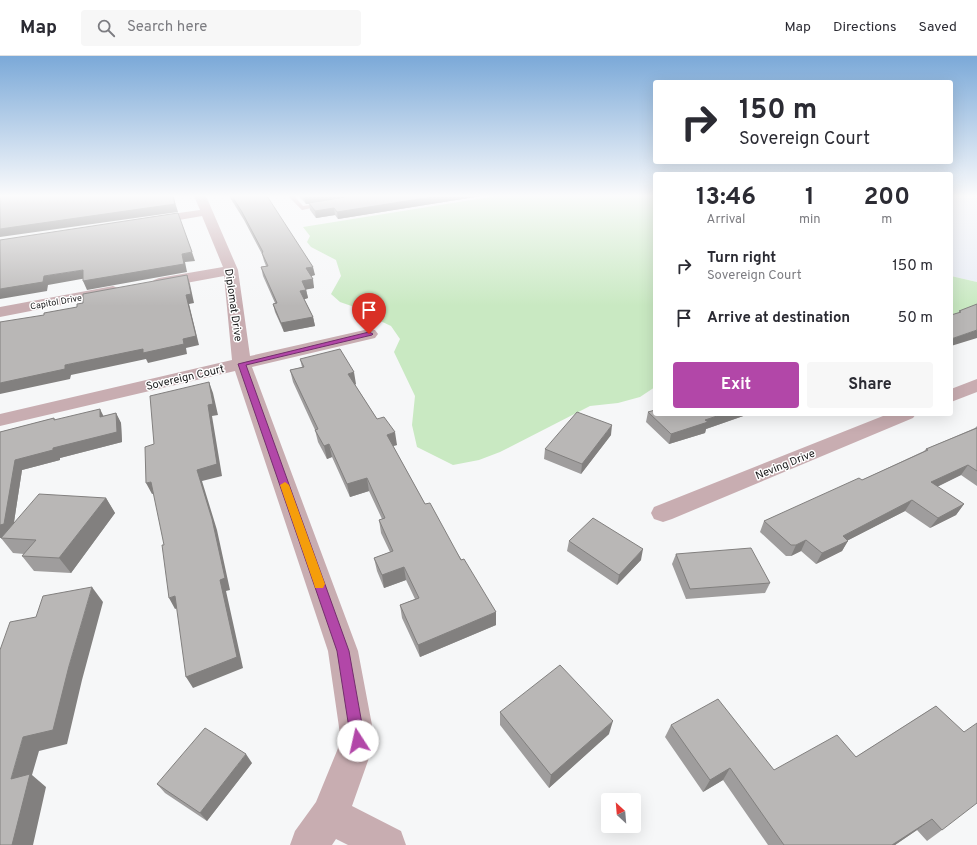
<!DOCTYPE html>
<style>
:root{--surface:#fff;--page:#f7f7f7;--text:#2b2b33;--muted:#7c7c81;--line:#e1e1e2;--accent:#b247a8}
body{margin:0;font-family:Overpass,sans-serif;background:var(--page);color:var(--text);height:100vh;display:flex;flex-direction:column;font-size:15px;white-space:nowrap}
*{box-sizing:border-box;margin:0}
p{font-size:13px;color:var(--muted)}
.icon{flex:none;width:22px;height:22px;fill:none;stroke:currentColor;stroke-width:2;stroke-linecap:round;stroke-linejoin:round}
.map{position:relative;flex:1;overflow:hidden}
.details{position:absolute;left:653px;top:116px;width:300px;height:244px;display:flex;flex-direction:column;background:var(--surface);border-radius:4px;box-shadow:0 4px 16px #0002}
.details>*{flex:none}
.banner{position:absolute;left:653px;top:24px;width:300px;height:84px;border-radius:4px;box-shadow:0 4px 16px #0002;background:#fff;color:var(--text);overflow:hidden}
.needle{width:26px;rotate:334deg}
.controls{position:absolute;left:601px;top:737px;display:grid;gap:8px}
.controls a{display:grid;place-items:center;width:40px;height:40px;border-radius:4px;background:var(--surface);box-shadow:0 4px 16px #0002;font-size:20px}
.pin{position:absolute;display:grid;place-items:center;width:34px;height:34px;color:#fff;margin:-41px -17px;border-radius:50% 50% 50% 0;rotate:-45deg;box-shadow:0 0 4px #0007}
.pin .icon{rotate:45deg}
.me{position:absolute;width:44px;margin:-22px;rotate:350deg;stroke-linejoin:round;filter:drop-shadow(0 0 3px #0008)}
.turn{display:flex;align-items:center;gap:14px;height:84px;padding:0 20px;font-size:18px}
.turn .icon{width:52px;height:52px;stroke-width:2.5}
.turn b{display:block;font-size:28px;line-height:34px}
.eta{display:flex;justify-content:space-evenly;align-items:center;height:68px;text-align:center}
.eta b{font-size:24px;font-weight:700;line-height:28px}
.cta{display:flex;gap:8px;margin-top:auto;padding:8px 20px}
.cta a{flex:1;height:46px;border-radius:4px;background:var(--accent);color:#fff;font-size:16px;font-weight:700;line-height:46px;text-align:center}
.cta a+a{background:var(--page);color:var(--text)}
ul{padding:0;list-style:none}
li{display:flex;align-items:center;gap:12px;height:52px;padding:0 20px}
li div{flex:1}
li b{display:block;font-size:15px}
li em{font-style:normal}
header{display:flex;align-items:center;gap:24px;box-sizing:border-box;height:56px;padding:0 20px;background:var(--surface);border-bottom:1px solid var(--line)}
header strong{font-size:19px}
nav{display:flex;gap:22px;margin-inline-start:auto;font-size:14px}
.search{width:280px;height:36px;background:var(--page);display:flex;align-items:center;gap:10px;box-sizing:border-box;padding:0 14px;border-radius:4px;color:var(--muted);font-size:15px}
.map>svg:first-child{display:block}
.built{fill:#e8ecf5}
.green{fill:#c9e9c2}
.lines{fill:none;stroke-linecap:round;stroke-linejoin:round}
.service{fill:#c8adb1;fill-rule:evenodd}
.minor{fill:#c8adb1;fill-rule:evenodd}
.wall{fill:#9f9d9d}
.shaded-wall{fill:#82807f}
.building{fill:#b9b7b6;stroke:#82807f}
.route{fill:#b247a8;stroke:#742e6d}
.slow{fill:#f59e0b}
.labels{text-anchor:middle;stroke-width:3;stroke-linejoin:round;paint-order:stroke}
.far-street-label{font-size:9px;fill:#171718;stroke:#fff}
.street-label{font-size:11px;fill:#171718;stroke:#fff}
</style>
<header>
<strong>Map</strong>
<div class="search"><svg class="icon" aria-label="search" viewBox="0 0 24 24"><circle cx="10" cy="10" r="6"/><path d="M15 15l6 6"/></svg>Search here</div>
<nav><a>Map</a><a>Directions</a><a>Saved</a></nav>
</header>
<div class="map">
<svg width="977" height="789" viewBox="0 0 977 789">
<rect width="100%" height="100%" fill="#f6f7f8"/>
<path class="built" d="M951,140H977V226L951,220Z"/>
<path class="green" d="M496,140H655V331L640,341L618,347L590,350L500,396L479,404L453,409L417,391L412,369L415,340L394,296L400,283L391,270L374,262L363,254L340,246L331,238L341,220L336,204L311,191L307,186L310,180L303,171Z
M951,220L977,226V256L951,262Z"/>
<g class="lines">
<path class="service" d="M288,140H294L303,150L323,147L326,149L302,154Z"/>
<path class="minor" d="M194,140H206L238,214L250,300L369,273L375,274L378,278L375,282L252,311L358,595L375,685L352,750L401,775L406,789H348L336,783L332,789H290L295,775L316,746L341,685L328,595L235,315L0,370V358L232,304L224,220L159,232L154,230L151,227L154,224L159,222L223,211L202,160L150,169L144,165L150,161L200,154Z
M113,230L118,232L121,235L118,238L0,261V251Z
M977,323V336L951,346V333Z
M888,358H916L913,362L672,463L663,466L654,463L651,457L654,451Z"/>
</g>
<path class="wall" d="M229,140H267L315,219L311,220L314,232L306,233L308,242L304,243L313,261L315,270L284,276L275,256L273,248L275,247L263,220L261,211L266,210L264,205L262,198L244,164Z
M299,140H481L338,163L335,159L316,162L310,154L309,148H306Z
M300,303L356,328L355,329L377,363L397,389L393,390L425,448L496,556V569L420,601L402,562L400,549L415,543L406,524L384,532L377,515L374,502L390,496L381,477L379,464L382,463L369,435L350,441L332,401L327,403L318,386L315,374L293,326L290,314L302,311Z
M648,356L655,358H749L706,373L705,377L669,388L646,366Z
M116,357L121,367L122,386L60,402V404L22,414L14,466L106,442L115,457L71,517L34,515L22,500L24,498L13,497L1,482H0V376L54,362L55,364L104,360Z
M977,370V430L961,419L937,431L964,448L956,459L930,472L905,455L848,484L842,495L816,508L801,495L791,500H786L760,476L764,465L862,424L924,395L926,393L975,372Z
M611,379L581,418L544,403L545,393Z
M569,485L641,504L617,529L567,495Z
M676,498L770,527L765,537L686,543L672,508Z
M936,650L942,774L927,785L917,774L895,789H768L723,724L703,736L665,681L671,669L774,714L856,701Z
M500,656L609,678L549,732L500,669Z
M252,707L207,765L165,737L157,728Z"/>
<path class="shaded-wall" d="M173,140L178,156L0,181V173Z
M316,140H366L306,148L304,141Z
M438,140H481L338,163L337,156Z
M334,152L335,159L316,162L315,155Z
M192,196L195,205L185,206L187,216L87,234L83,225L182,198Z
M313,211L315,219L308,221L306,212Z
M83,214L87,222L48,229L47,235L0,243V233L44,220Z
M187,219L190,228L194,247L189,248L199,289L186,292L187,298L148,307L146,303L71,319L70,323L0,338V327L65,309L183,283Z
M313,223L314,232L304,234L302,225Z
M306,234L308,242L302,244L300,235Z
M313,261L315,270L284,276L281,267Z
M977,274V282L951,290V283Z
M354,316L356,328L350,330L348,318Z
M209,326L213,337L218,359L212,360L222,420L202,425L217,474L230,534L226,535L243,612L193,632L186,621L197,414L208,349Z
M100,353L105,363L100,361Z
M116,357L121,367L122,386L60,402V404L22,414L12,479L0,482V469L15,404L53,392Z
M723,358H749L706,373L705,377L669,388L671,378L705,364Z
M612,369L611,379L581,418L582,408Z
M395,376L397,389L389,391L387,379Z
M329,388L332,401L327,403L324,390Z
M968,409L961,419L924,437L931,426Z
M367,422L369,435L350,441L347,428Z
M151,426L157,437L152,438L146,427Z
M106,442L115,457L71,517L59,502Z
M912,444L905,455L839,489L848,485L842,495L816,508L822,497L843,480Z
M964,448L956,459L930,472L938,462Z
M806,484L801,495L791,500L796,489Z
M643,493L641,504L617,529L619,519Z
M404,511L406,524L384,532L382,519Z
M92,531L103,546L82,624L67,688L39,695L32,719L46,731L33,789H12L11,723L23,681L69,610Z
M175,540L181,551L175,553L169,542Z
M496,556V569L420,601L418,589Z
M613,665L609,678L549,732L551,719Z
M246,698L252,707L207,765L200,757Z
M730,712L723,724L703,736L710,724Z
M932,763L917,774L895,789H892Z"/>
<path class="building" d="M0,140H173L175,148L0,173Z
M232,140H267L313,211L306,212L313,223L302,225L306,234L300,235L313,261L281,267L273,248L277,247L261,211L268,210L262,197L263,196L242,156Z
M303,140H316L304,141Z
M351,140H438L337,156L334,152L315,155L309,147Z
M178,157L192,196L182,198L184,208L83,225V214L44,220L43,226L0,233V184Z
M187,219L191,238L186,239L196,280L183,283L184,288L143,297V293L65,309V313L0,327V266L44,259V257L77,251V248L83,247V238Z
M977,248V274L951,283V259L961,256L959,255Z
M340,293L354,316L348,318L377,363L384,361L395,376L387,379L425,448L430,447L461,504L464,503L496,556L418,589L400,549L419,542L404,511L382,519L374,502L393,495L379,464L385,462L367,422L347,428L329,388L324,390L315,374L318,373L290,314L304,311L300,303Z
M209,326L213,348L208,349L217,408L197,414L212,463L225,522L220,524L237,601L186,621L175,540L169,542L162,489H164L151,426L146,427L145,391L154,388L150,340Z
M100,353V361L116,357L117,376L53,392V394L15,404L4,468L0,469V376L54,362V364Z
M655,354V358H723L705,364L708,366L671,378L648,356Z
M577,356L612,369L582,408L545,393Z
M977,372V415L968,409L931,426L964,448L938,462L912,444L843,480L848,485L822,497L806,484L796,489H791L764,465L859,422L862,424L928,394L926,393Z
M39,438L106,442L59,502L22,500L36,484L1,482Z
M593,462L643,493L619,519L569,485Z
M751,492L770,527L690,533L676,498Z
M92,531L69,610L53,674L23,681L11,723L30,718L12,789H0V594L10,566L36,561L43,540Z
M560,609L613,665L551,719L500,656Z
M718,643L774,714L837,679L856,701L936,650L964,676L977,667V747L942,774L932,763L892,789H784L730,712L710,724L671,669Z
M205,672L246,698L200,757L157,728Z"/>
<linearGradient id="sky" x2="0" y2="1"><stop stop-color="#7ba9d8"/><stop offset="0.56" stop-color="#fbfbfc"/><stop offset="1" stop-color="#fbfbfc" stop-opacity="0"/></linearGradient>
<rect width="977" height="250" fill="url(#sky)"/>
<path class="route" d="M369,276L373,278L372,279L246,309L349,595L365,685L363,690L358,692L353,690L351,685L337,595L238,308Z"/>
<path class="slow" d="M285,426L289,429L325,528L323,532H315L314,528L280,429Z"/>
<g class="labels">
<g class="far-street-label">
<text transform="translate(56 246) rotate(-10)" y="3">Capitol Drive</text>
</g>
<g class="street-label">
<text transform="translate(234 249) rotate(82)" y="4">Diplomat Drive</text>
<text transform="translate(185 321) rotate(-13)" y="4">Sovereign Court</text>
<text transform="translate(785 408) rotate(-22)" y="4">Neving Drive</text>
</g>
</g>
</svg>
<div class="controls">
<a><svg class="needle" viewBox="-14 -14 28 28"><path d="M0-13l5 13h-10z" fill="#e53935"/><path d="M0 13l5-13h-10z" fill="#7c7c81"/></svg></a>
</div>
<div class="pin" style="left:369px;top:278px;background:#d93025"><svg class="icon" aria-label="arrive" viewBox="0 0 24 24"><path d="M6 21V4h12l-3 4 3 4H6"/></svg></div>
<svg class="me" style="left:358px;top:685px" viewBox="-20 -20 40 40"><circle r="19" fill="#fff"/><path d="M0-13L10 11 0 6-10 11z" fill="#b247a8"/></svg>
<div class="banner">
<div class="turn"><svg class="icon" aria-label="right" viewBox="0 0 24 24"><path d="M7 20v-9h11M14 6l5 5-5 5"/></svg><div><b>150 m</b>Sovereign Court</div></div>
</div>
<section class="details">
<div class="eta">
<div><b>13:46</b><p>Arrival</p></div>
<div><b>1</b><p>min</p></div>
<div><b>200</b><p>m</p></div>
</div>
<ul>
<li><svg class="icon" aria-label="right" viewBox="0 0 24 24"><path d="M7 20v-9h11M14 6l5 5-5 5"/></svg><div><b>Turn right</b><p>Sovereign Court</p></div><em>150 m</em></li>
<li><svg class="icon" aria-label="arrive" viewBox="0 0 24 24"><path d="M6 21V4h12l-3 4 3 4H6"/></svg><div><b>Arrive at destination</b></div><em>50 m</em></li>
</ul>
<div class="cta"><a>Exit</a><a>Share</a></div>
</section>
</div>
